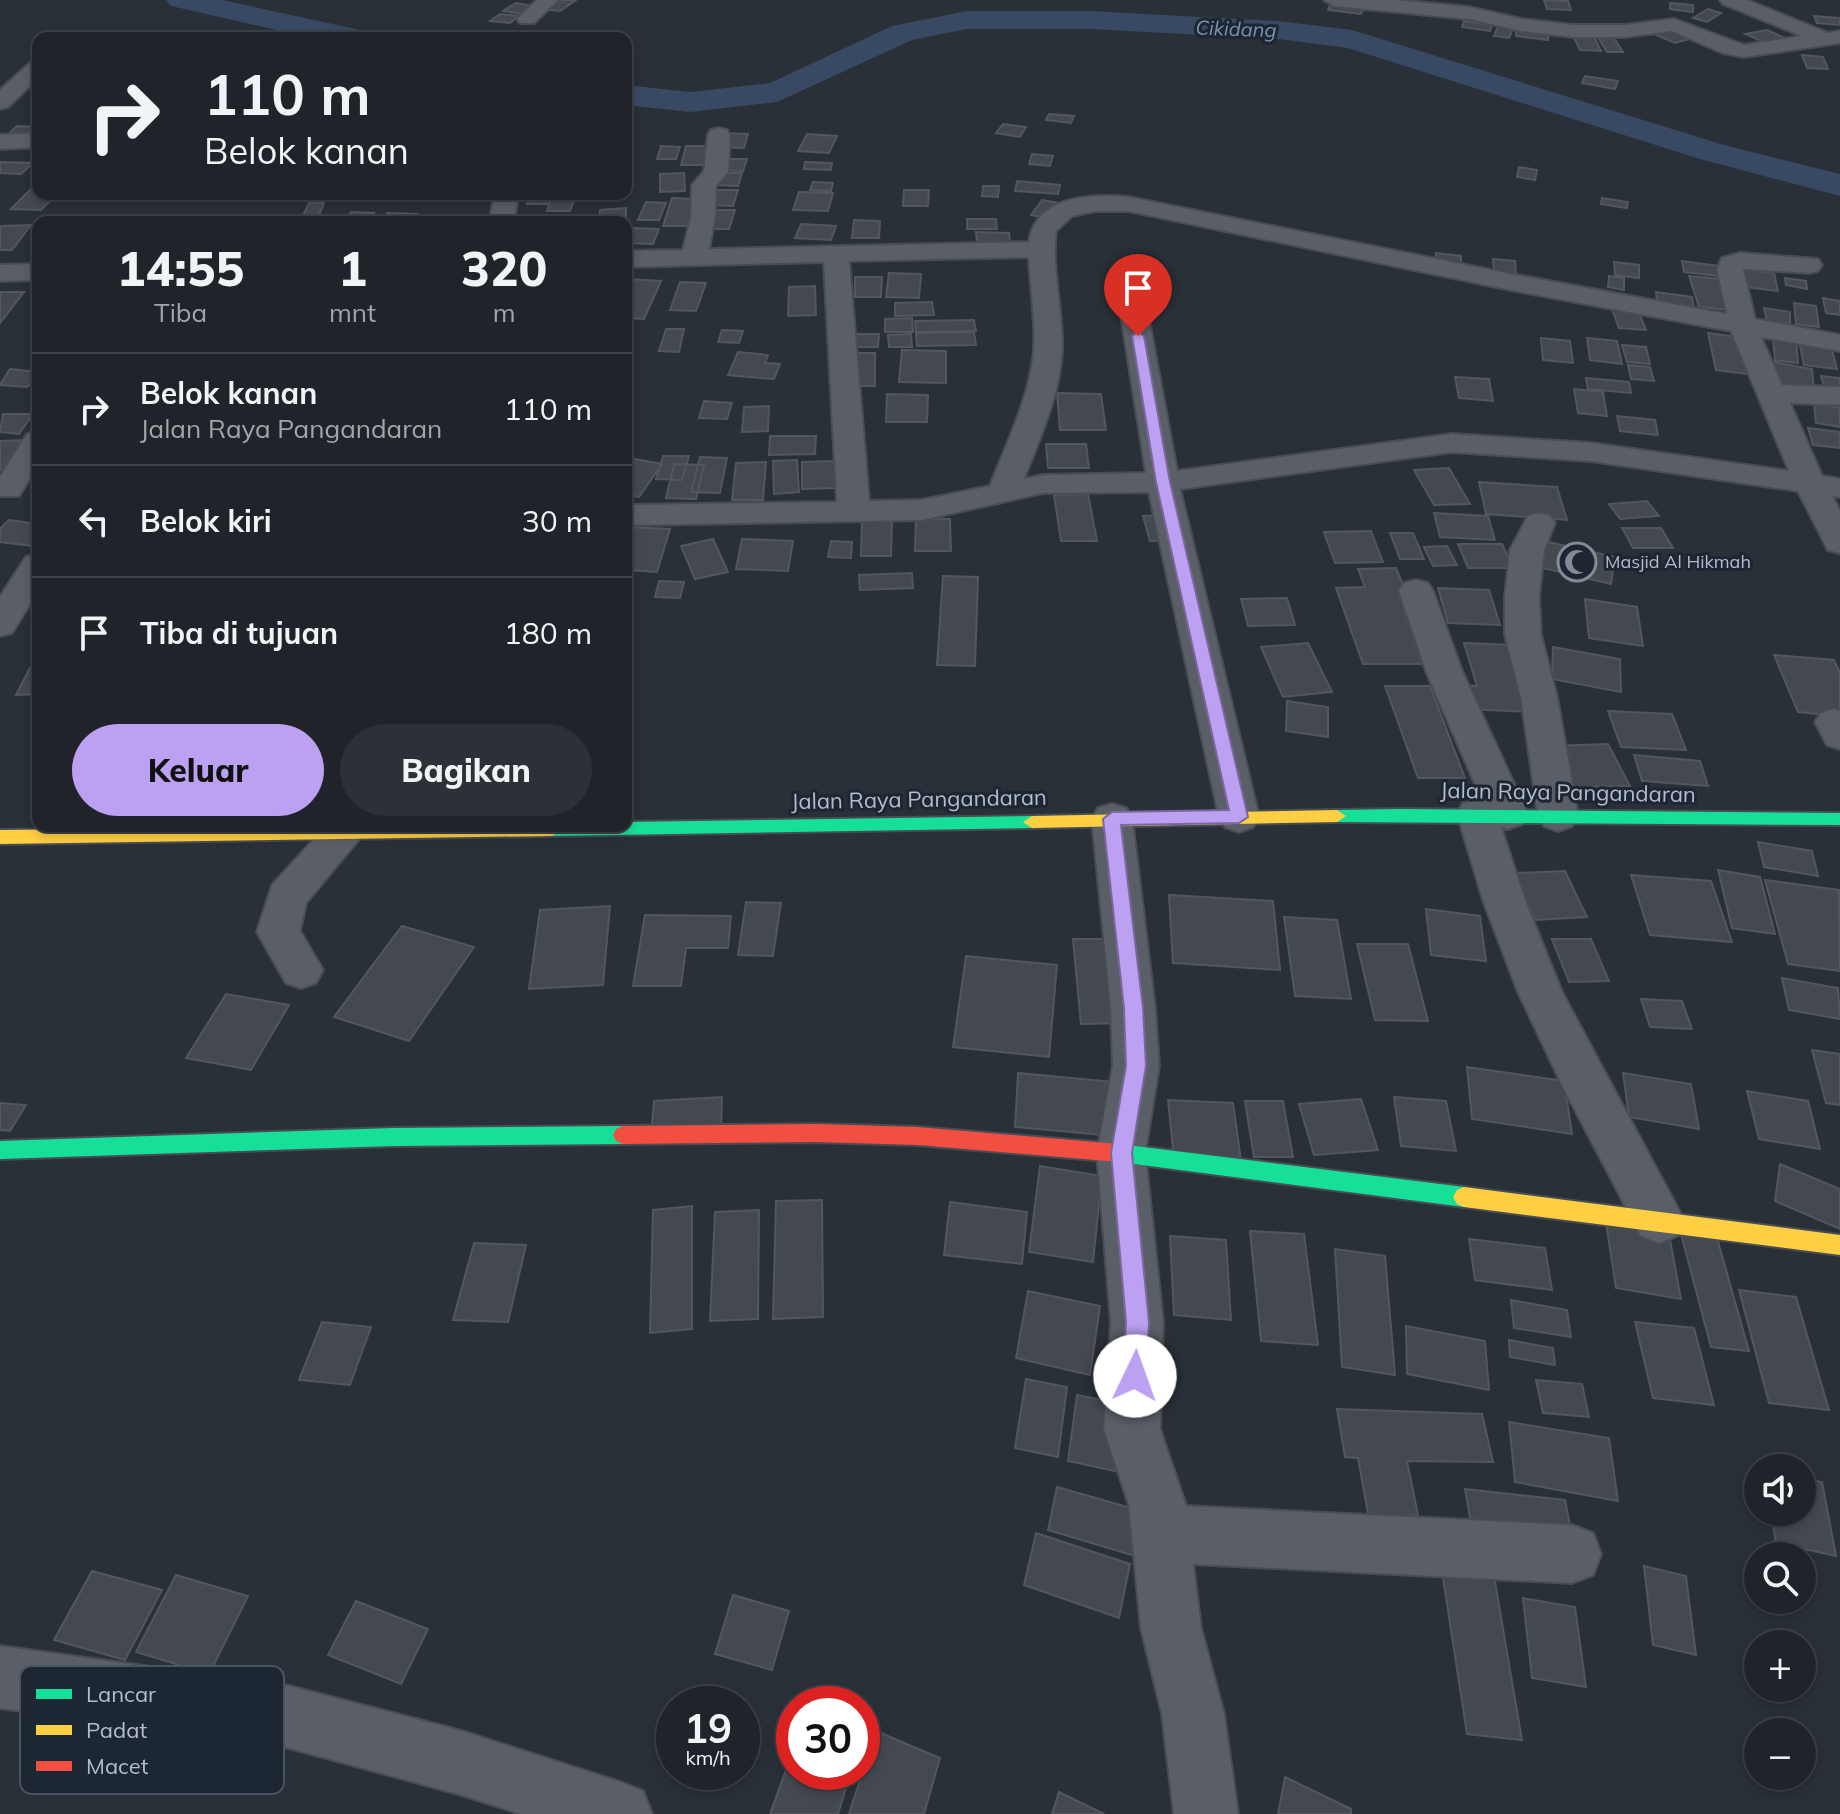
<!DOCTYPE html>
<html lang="id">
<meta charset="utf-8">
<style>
:root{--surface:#20242a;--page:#2d3036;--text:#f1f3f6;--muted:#a2a4a8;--line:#3d4147;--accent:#bca0f2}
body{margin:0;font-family:Mulish,sans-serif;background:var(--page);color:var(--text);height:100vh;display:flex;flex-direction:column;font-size:30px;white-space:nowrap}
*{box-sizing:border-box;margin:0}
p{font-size:26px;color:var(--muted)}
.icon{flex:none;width:44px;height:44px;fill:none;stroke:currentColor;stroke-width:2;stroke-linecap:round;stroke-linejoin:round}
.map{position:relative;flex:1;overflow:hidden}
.side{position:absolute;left:32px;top:216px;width:600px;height:616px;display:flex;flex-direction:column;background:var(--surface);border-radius:16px;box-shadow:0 4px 12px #0003,0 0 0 2px var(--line)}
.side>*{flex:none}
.banner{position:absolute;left:32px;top:32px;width:600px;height:168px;border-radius:16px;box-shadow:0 4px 12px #0003,0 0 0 2px var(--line);background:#20242a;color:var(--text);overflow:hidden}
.tools{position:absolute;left:1744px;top:1454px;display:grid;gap:16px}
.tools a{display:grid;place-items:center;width:72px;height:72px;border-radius:50%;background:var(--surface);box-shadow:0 4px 12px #0003,0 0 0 2px var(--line);font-size:40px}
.speed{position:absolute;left:656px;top:1686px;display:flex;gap:16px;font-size:40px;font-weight:700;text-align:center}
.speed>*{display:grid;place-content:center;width:104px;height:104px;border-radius:50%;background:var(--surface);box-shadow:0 4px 12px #0003,0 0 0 2px var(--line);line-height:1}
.speed small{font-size:20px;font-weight:400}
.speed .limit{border:12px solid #d22;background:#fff;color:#111}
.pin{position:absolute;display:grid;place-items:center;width:68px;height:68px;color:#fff;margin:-82px -34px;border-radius:50% 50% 50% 0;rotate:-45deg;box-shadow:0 0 8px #0007}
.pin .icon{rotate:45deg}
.me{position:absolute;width:88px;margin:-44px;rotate:3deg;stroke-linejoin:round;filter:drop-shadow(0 0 6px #0008)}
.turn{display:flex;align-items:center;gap:28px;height:168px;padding:0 40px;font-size:36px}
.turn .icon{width:104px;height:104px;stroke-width:2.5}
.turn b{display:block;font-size:56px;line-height:68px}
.eta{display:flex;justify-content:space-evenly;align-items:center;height:136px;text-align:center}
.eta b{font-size:48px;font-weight:800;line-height:56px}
.cta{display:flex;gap:16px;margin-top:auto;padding:16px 40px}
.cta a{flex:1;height:92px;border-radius:48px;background:var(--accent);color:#111;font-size:32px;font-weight:800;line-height:92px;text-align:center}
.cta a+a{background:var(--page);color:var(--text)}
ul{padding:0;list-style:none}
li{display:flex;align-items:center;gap:24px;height:112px;padding:0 40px;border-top:2px solid var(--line)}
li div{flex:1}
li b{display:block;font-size:30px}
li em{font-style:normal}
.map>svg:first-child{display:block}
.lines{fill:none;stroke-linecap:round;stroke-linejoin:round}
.river{fill:#384963;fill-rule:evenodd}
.building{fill:#444950;stroke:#52575f;stroke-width:2}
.street-casing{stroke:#484c53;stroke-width:4}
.fast-casing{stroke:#484c53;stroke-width:4}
.slow-casing{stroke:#484c53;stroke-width:4}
.jam-casing{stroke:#484c53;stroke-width:4}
.street{fill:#5a5e66;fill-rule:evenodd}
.fast{fill:#16e098;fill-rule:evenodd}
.slow{fill:#ffcf43;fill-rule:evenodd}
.jam{fill:#f24e42;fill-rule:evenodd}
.route{fill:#bca0f2;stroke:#7a689d;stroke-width:2}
.labels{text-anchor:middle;stroke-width:6;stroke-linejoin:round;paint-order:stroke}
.far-poi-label{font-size:18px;fill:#b4bcc9;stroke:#1d2633;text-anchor:start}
.far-water-label{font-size:20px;font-style:italic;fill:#7c92b1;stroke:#1d2633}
.street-label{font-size:22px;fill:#b4bcc9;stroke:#1d2633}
.key{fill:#1d2633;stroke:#4a5360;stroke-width:2}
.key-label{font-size:22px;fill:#b4bcc9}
</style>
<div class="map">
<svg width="1840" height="1814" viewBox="0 0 1840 1814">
<rect width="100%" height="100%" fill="#2a3038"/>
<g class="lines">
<path class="river" d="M166,0H222L365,31L369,38H312L171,6Z
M967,11H1090L1279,21L1352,30L1724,145L1840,174V196L1700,159L1348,48L1279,39L1090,29H967L912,40L777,102L690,112L626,105V85L690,92L770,83L892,26Z"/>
</g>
<path class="building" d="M554,0H576L560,11L542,9Z
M1544,0L1568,1L1571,10L1547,9Z
M1332,1L1365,5L1361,14L1328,10Z
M516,3L534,6L522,14L503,11Z
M1670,3L1693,5V12L1670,9Z
M1708,9L1721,13L1707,22L1693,18Z
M500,14L519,16L510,23L490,21Z
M1814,16L1840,18V25L1817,23Z
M1464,21L1492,25L1490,31L1462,27Z
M1498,26L1513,28L1509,38L1494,36Z
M1679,28L1700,36L1675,43L1654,34Z
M1516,29L1548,32V40L1516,36Z
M1767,30L1785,38L1764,42L1745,34Z
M1573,36L1594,37L1601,51L1580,50Z
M1598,37L1614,38L1623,52H1607Z
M1802,55L1823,57L1828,69L1807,68Z
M1585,76L1618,81L1615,89L1582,83Z
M1049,114L1074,116L1071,123L1046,120Z
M1003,124L1026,127L1020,137L996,133Z
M17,126L38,127V132L30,139H3Z
M724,133L748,134L744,148L719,147Z
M807,134L837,136L829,153L798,151Z
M661,146L680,147L676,159H657Z
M686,146H714L710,165H681Z
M1032,154L1053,156L1050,166L1029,164Z
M723,159H747L743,171L719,170Z
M0,162L33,163L21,174L0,173Z
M805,162L832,163L831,170L804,169Z
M1519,167L1537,170L1535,180L1517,177Z
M684,173L685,191L660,192V174Z
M719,173H742L738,186L715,185Z
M1017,181L1060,185L1058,194L1015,191Z
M813,182L833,183L831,191L810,190Z
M983,186H999L998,197L982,196Z
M31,189H38V194H57L41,210L11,209Z
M713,190H738L733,206L708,205Z
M904,190H929L928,206H903Z
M799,192L833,193L828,211L793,210Z
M310,194H340L338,199H307Z
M531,194H553L549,204H527Z
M551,198H575L570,211H547Z
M672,198L696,199L691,215L702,216L700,226H663Z
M1602,198L1628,202L1627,208L1601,204Z
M1042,200L1059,203L1047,218L1031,215Z
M646,202L666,203L659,220H638Z
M309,203H324L317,220H301Z
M626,208V217L599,219L600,210Z
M715,210H735L729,229H709Z
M351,212L374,213L368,222H344Z
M387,213L417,214L412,222H381Z
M967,219H996L997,229H967Z
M854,220L880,221L879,238H852Z
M801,224L836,226L831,240L795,238Z
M31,225L12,250H0V226Z
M631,228L659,229L653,244L626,243Z
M976,232L1009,233L1010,243H977Z
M1436,253L1461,256V266L1436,264Z
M1493,259L1515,261L1516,274L1494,271Z
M1682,261L1718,266L1720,276L1684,272Z
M1614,262L1639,265V278L1615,275Z
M1742,269L1774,273L1778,291L1746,287Z
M889,273L921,274L919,298L886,297Z
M1609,276L1624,278V290L1608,287Z
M1689,276L1721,279L1731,310L1699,307Z
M855,277H882L881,297H855Z
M1785,278L1806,281L1807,289L1786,285Z
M626,279L661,281L644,319L626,318Z
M680,282L706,283L696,311L670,310Z
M815,286L816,315L788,316L789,287Z
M0,292H24L0,323Z
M1656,292L1692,297L1694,309L1657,304Z
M1823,298L1840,301V315L1826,313Z
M932,302L934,315L895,316V303Z
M1794,303L1816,306L1819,327L1796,324Z
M1764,308L1790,312V324L1767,321Z
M1612,309L1638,311L1646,330L1619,328Z
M912,318L913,332H885V319Z
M974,320L976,331L916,332L915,321Z
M666,329H684L679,352L659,351Z
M722,330L743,331L739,343L718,342Z
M974,332L976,345L917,346L916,333Z
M1708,333L1746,338L1756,375L1716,370Z
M853,334H879L878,347H852Z
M911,334L912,347H889L888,335Z
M1541,338L1570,341L1573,363L1543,360Z
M1587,338L1617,341L1622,364L1590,360Z
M1773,338L1796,341L1798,363L1775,360Z
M1799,341L1831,346L1837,369L1804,365Z
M1622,345L1646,347L1650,364L1627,362Z
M902,350L946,351V383L899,382Z
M738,352L768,355L765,363L780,364L774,379L728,375Z
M853,353H875V386H853Z
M1774,362L1812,369L1814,391L1775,385Z
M1628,365L1650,367L1654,381L1631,379Z
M10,369L38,372V378L27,387L0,385Z
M1821,376L1840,378V389L1824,386Z
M1455,377L1489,379L1493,401L1459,398Z
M1586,378L1629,382L1631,393L1588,389Z
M1574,389L1603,392L1607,416L1578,413Z
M1057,393L1101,394L1106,430H1060Z
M887,394L928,395L927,422H886Z
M704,401L732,403L727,419L699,418Z
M1814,404L1840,408V427L1816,423Z
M769,406L768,431L742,432L744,407Z
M3,414H33L19,434L0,432Z
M1617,416L1655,420L1658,435L1620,431Z
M1808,428L1840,432V448L1813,445Z
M770,436H816L815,454L769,455Z
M25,440L4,470H0V441Z
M1046,444H1086L1089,468H1048Z
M663,456H689L682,480L656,479Z
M700,457L727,458L720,493L691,492Z
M629,458L662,464L639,497L626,495V463Z
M797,460L799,492L774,494L773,461Z
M834,461L835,488L802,489V462Z
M766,462L763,500H732L736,463Z
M674,464L704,465L696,499L666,498Z
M1449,468L1470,504L1434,505L1414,470Z
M1479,482L1557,487L1567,520L1486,514Z
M1088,494L1097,541H1061L1054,495Z
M1647,501L1659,516L1620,519L1609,504Z
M1434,513L1488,516L1495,540L1440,537Z
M1165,515L1173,540L1150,541L1143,516Z
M916,519H950L951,551H915Z
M9,520L38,524V540L32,546L0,542V529Z
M862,521H892L891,556H861Z
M626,527L670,529L657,572L626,570Z
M1622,528H1661L1673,548H1633Z
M1371,531L1383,562L1335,563L1324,532Z
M1390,533H1413L1424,559H1400Z
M713,539L728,572L695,579L681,546Z
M742,539L793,541L788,571L736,569Z
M831,541L852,542L851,558L828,557Z
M1544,541L1615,557L1611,584L1539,567Z
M1458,544H1502L1513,568H1468Z
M1447,546L1457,565L1433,566L1424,547Z
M1396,568L1435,664H1363L1336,588L1365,587L1358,569Z
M912,573L913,588L860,590L859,575Z
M943,576L978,577L975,666L937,665Z
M659,581L684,582L680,598L655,597Z
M1438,588L1489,590L1500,625L1448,623Z
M1287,598L1295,625L1248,626L1241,599Z
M1585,599L1637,607L1643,646L1589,638Z
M1308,643L1332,692L1283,697L1261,647Z
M1464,643L1513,645L1534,712L1467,709L1461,685L1477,686Z
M1553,647L1620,659L1621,692L1552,679Z
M1774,655L1834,660L1840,673V716L1798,712Z
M31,666H38V694L16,695Z
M1385,686H1430L1465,778H1418Z
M1287,701L1328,707V737L1286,731Z
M1608,711L1672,714L1686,750L1621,747Z
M1608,744L1630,786L1574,787L1553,746Z
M1634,755L1700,761L1708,786L1642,781Z
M1758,842L1812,851L1818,876L1764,867Z
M1718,870L1760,877L1775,934L1732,928Z
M1565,871L1587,917L1535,920L1515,873Z
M1631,875L1711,881L1732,942L1650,935Z
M1765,880L1839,890L1840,971L1788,964Z
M1169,895L1273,901L1280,970L1173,963Z
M746,902L781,903L773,956L738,955Z
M610,906L603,985L529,989L540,910Z
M1426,909L1480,916L1486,961L1431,955Z
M645,915L731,916L728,948H686L681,986H633Z
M1284,917L1337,920L1351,999L1295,996Z
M402,926L474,947L409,1041L334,1017Z
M1073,939H1117L1128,1023L1081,1024Z
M1552,939H1591L1609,981L1569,982Z
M1357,944H1408L1428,1021L1375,1020Z
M966,956L1057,965L1049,1057L953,1047Z
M1782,978L1838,988L1840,1019L1789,1010Z
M226,994L289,1005L251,1070L186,1058Z
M1641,999L1682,1001L1692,1029L1650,1027Z
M1812,1050L1840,1054V1105L1826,1103Z
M1467,1067L1564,1081L1572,1134L1472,1119Z
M1018,1073L1113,1082V1136L1015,1127Z
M1623,1073L1691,1084L1699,1129L1629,1117Z
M1747,1091L1808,1101L1820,1149L1759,1139Z
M722,1097L721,1131L651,1135L654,1101Z
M1394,1097L1446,1101L1456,1151L1401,1146Z
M1361,1099L1378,1150L1314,1155L1299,1104Z
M1168,1100L1233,1103L1241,1161L1174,1159Z
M1245,1101H1283L1293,1157H1254Z
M0,1103L26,1105L10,1131L0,1130Z
M1780,1164L1840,1189V1229L1775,1201Z
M1040,1166L1102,1176L1093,1262L1029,1252Z
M822,1200L823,1317L773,1319L776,1201Z
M950,1202L1027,1212L1022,1264L944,1255Z
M692,1206V1329L650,1333L653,1210Z
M759,1210L758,1319L710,1321L715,1212Z
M1606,1223L1669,1234L1681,1299L1616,1288Z
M1250,1231L1304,1234L1318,1345L1261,1341Z
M1681,1234L1717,1238L1749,1351L1711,1347Z
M1170,1236L1226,1240L1231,1320L1174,1315Z
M1469,1239L1545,1248L1552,1290L1475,1280Z
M474,1243L526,1245L508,1322L453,1320Z
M1335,1249L1385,1256L1395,1375L1342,1367Z
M1739,1290L1796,1297L1829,1410L1769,1403Z
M1028,1291L1100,1306L1090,1375L1016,1358Z
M1511,1300L1567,1310L1571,1337L1514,1328Z
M322,1322L371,1327L350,1385L299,1380Z
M1635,1322L1694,1328L1714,1405L1653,1398Z
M1406,1326L1485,1341L1489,1390L1407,1374Z
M1509,1340L1553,1348L1555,1365L1510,1357Z
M1026,1379L1067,1387L1058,1457L1015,1448Z
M1536,1380L1582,1384L1589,1417L1543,1413Z
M1077,1395L1122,1404L1115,1471L1068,1461Z
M1337,1409L1482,1414L1493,1462L1407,1461L1419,1520L1369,1519L1358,1458L1345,1457Z
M1509,1422L1609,1438L1618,1501L1515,1482Z
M1802,1478L1822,1482L1836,1556L1776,1543L1771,1512H1802Z
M1057,1487L1152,1514L1145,1559L1048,1530Z
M1465,1489L1565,1500L1574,1546L1473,1535Z
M1036,1533L1130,1564L1119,1618L1024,1585Z
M1644,1566L1686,1576L1696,1655L1653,1645Z
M92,1571L162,1590L125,1660L54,1640Z
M1442,1571L1494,1576L1522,1740L1467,1734Z
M176,1575L248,1596L209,1674L136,1652Z
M733,1595L789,1611L772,1670L715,1654Z
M1523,1598L1575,1607L1586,1687L1532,1678Z
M356,1601L428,1629L401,1684L328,1655Z
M876,1731L940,1758L924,1814H849Z
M794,1748V1772H851L838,1814H770Z
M1285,1777L1351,1809V1814H1278Z
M1059,1792L1104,1814H1052Z"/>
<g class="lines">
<defs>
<path id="street" d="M537,0H558L534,23H520L517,19Z
M1324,0H1395L1469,7L1521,19L1573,25H1624L1674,19L1744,45L1802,36L1723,4L1720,0H1747L1828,33L1840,31V43L1744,57L1723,53L1672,31L1624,37H1573L1521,31L1469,19L1334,6Z
M38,60V78L8,107L0,109V90L31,62Z
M719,128L727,130L730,135L728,172L716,186L715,217L709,249L1029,242C1036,195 1091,194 1128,197L1511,274L1727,314L1717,269L1722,258L1740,253L1818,259L1822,265L1818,271L1809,273L1743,269L1755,319L1840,335V351L1761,337L1782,385L1840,387V405L1790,403L1822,476L1840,479V497L1832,496L1840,511V553L1828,550L1798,491L1591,461L1452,452L1180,489L1259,817L1253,827L1239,832L1225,827L1219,817L1149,492L1043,493L922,520L626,525V505L837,502L824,262L626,267V251L683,250L691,217L692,185L704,171L708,135L711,130ZM1096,211H1128L1511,290L1731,331L1789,471L1591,443L1452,434L1177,471L1141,277L1137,271H1119L1115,277L1146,473L1043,475L1024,479C1040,437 1061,393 1062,348C1063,309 1051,270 1056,231L1072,216ZM1029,257C1030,288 1036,319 1034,350C1030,397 1007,442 990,486L922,500L869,501L849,261Z
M38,133V147L0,149V135Z
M495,194H519L513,222H489Z
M38,264V280L0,281V265Z
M38,431V465L19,496H0V477L27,434Z
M1539,513L1550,516L1555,523L1544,550L1539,597L1541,635L1557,697L1578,816L1572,826L1558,831L1544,826L1538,816L1521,697L1505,635V597L1510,550L1528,516Z
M38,554V591L12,633L0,636V597L26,557Z
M1416,580L1428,583L1433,591L1462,671L1528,814L1522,824L1508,829L1501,827L1525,900L1562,992L1684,1220L1677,1236L1659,1243L1641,1236L1561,1083L1518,992L1483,900L1457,813L1463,803L1482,800L1426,671L1399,591L1404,583Z
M1834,709L1840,711V749L1827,745L1815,722L1821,713Z
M1112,804L1126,808L1132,819L1155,1008L1159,1066L1145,1153L1163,1322L1160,1429L1186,1506L1572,1525L1593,1533L1601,1554L1593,1575L1572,1583L1193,1564L1201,1628L1224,1714L1238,1814H1174L1162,1714L1141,1628L1129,1505L1104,1429L1111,1322L1097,1153L1113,1066L1111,1008L1092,819L1098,808Z
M326,826H370L306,903L300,931L323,970L316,983L301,988L286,983L257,932L272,885Z
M0,1646L289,1686L462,1731L620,1782L643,1791L652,1814H521L462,1795L289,1748L0,1708Z"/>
<path id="fast" d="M1400,809L1840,813V825L1337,822L1328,816L1337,810Z
M1032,816L1041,822L1032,828L552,836L543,830L546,826H626V822Z
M623,1126L630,1129L633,1135L630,1141L623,1144L394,1146L0,1159V1141L394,1128Z
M1119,1144L1464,1187L1471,1190L1475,1197L1471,1204L1464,1207L1119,1162L1112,1160L1109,1153L1112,1146Z"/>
<path id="slow" d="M1337,810L1346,816L1337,822L1032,828L1023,822L1032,816Z
M357,826H558L561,830L552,836L0,844V830Z
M1464,1187L1840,1235V1255L1464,1207L1457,1204L1453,1197L1457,1190Z"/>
<path id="jam" d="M816,1124L918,1127L1119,1144L1126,1146L1129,1153L1126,1160L1119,1162L918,1145L816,1142L623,1144L616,1141L613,1135L616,1129L623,1126Z"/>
</defs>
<use href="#street" class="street-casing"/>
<use href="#fast" class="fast-casing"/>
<use href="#slow" class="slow-casing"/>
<use href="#jam" class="jam-casing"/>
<use href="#street" class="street"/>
<use href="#fast" class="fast"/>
<use href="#slow" class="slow"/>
<use href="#jam" class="jam"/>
</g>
<path class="route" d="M1138,332L1144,336L1170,482L1248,817L1239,823L1121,825L1143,1008L1146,1066L1132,1153L1149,1322L1146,1376L1143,1384L1135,1387L1126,1384L1123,1376L1126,1322L1111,1153L1126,1066L1124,1008L1103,819L1112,812L1229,810L1156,482L1132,336Z"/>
<defs>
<symbol id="mosque-ring" viewBox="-11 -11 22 22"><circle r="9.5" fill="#1d2633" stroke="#848b96" stroke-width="1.5"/><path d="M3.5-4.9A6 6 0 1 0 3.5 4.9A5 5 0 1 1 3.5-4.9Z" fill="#848b96"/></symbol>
</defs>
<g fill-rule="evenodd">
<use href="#mosque-ring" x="1555" y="540" width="44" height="44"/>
</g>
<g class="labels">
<g class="far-poi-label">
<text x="1605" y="568">Masjid Al Hikmah</text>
</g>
<g class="far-water-label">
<text transform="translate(1236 29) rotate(2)" y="7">Cikidang</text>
</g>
<g class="street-label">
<text transform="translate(1568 792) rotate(1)" y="8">Jalan Raya Pangandaran</text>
<text transform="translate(919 799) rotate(-1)" y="8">Jalan Raya Pangandaran</text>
</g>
</g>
<rect x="20" y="1666" width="264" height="128" rx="12" class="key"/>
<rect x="36" y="1689" width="36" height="10" fill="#16e098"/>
<rect x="36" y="1725" width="36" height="10" fill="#ffcf43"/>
<rect x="36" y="1761" width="36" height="10" fill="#f24e42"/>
<g class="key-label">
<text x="86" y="1702">Lancar</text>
<text x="86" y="1738">Padat</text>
<text x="86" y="1774">Macet</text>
</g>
</svg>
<div class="tools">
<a><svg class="icon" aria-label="sound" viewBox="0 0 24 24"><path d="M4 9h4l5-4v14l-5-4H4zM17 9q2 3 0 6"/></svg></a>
<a><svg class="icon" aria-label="search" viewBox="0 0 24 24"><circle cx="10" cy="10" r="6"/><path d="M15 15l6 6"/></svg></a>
<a>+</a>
<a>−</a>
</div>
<div class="speed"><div>19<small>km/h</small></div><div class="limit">30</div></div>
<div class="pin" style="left:1138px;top:336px;background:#d93025"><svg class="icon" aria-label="arrive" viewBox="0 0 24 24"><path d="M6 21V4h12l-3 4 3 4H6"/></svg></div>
<svg class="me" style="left:1135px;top:1376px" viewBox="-20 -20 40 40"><circle r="19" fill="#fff"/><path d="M0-13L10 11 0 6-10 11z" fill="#bca0f2"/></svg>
<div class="banner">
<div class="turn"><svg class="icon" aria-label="right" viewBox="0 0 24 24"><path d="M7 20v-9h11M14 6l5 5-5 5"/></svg><div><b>110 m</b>Belok kanan</div></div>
</div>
<section class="side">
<div class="eta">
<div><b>14:55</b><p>Tiba</p></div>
<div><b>1</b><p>mnt</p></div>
<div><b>320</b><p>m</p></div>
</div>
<ul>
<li><svg class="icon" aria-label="right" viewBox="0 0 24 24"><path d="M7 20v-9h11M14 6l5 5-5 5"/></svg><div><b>Belok kanan</b><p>Jalan Raya Pangandaran</p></div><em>110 m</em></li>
<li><svg class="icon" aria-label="left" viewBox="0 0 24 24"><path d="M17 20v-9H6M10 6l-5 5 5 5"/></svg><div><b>Belok kiri</b></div><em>30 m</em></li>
<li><svg class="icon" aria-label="arrive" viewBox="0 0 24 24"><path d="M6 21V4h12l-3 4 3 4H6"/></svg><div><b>Tiba di tujuan</b></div><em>180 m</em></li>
</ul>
<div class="cta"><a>Keluar</a><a>Bagikan</a></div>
</section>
</div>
